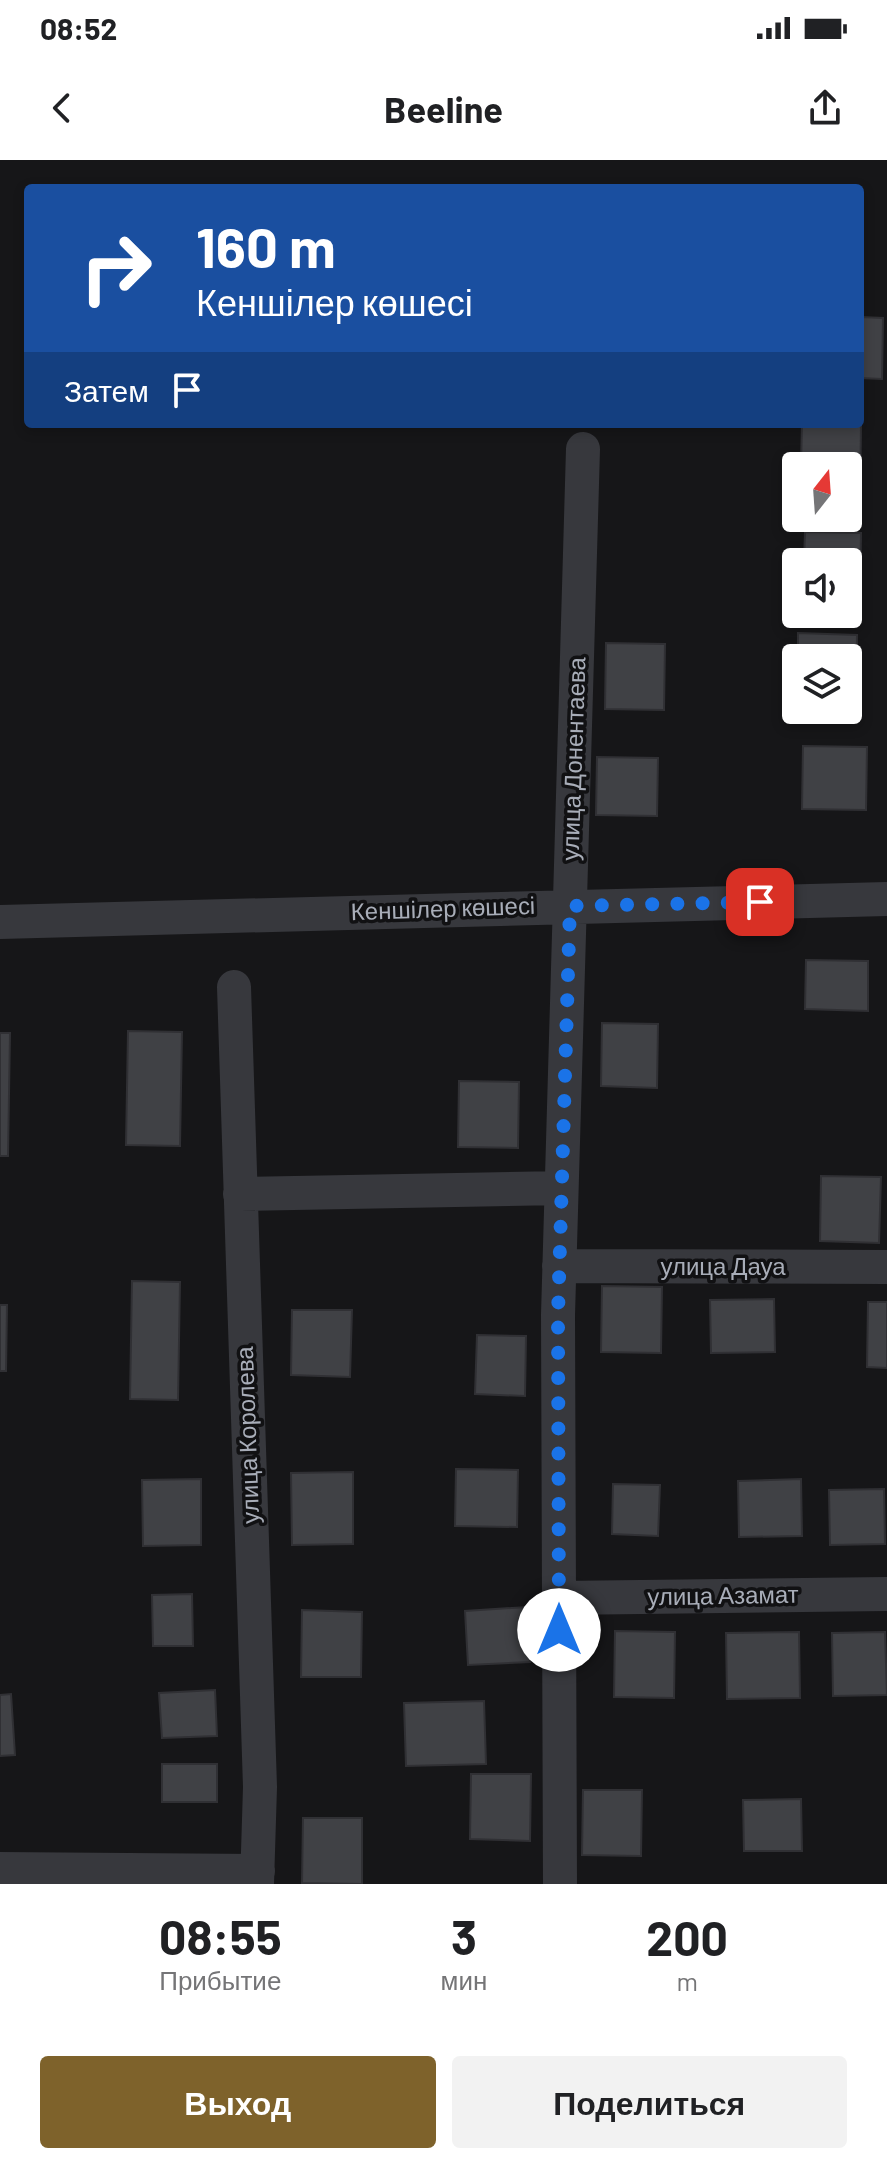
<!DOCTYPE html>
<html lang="ru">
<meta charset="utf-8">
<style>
:root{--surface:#fff;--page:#f2f2f2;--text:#202124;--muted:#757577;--accent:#7e622b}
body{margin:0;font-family:Barlow,sans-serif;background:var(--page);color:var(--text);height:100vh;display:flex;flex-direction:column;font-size:30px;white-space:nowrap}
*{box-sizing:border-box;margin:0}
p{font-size:26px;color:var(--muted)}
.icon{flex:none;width:44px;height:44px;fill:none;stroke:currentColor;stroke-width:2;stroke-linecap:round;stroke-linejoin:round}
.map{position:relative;height:1724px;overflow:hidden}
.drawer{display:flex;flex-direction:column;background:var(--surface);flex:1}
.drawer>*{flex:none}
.guide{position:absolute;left:24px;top:24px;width:840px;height:244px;border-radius:8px;box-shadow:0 4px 12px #0003;background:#1a4fa0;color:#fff;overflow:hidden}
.needle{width:52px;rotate:17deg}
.tools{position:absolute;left:782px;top:292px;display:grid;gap:16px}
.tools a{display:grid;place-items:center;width:80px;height:80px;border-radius:8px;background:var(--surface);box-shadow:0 4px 12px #0003;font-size:40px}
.pin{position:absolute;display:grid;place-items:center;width:68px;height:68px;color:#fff;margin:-34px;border-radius:16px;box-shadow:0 4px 12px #0006}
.me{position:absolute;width:88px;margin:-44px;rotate:0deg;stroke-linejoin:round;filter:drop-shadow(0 0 6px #0008)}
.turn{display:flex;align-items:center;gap:28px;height:168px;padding:0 40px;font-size:36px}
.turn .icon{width:104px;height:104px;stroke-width:2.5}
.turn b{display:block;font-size:56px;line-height:68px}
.then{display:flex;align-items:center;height:76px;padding:0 40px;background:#0003;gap:16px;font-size:30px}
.eta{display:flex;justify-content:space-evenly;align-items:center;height:136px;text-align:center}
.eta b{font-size:48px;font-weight:700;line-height:56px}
.button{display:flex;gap:16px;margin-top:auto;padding:16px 40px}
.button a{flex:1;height:92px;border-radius:8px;background:var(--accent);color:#fff;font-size:32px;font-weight:700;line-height:92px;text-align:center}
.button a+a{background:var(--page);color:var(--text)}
.status{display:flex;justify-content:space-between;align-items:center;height:56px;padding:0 40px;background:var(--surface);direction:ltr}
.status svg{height:22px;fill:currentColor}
header{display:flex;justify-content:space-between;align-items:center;height:104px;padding:0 40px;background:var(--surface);font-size:36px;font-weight:700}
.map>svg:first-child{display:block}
.building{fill:#404145;stroke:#303034;stroke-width:2}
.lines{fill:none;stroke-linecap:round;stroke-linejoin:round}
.minor{stroke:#37383d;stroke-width:34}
.route{stroke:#1a73e8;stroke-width:14;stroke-dasharray:0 25.2}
.labels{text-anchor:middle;stroke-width:7;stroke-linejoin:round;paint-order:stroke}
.street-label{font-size:24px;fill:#a8adb8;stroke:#111113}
</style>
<div class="status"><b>08:52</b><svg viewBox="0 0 49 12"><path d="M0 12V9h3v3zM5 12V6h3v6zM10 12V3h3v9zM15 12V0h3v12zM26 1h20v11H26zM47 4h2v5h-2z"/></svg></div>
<header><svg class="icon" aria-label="back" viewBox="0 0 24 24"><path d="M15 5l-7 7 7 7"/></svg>Beeline<svg class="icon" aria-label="share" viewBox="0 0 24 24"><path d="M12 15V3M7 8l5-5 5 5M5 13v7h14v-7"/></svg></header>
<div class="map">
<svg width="887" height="1724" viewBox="0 0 887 1724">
<rect width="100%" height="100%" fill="#161618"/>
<path class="building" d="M860,157L883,158L882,219L860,218Z
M861,263L860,341H848V306H801L802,264Z
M805,372L861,373L860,436H848V402H804Z
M798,473L857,475L856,538H848V498H798Z
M606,483L665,484L664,550L605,549Z
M803,586L867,587L866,650L802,649Z
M597,597L658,598L657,656L596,655Z
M806,800L868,801V851L805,849Z
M602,863L658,864L657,928L601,926Z
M128,871L182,872L180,986L126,985Z
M0,873H10L8,996H0Z
M459,921L519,922L518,988L458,987Z
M821,1016L881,1017L879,1083L820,1081Z
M132,1121L180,1122L178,1240L130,1239Z
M602,1126L662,1127L661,1193L601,1192Z
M774,1139L775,1192L711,1193L710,1140Z
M868,1142H887V1208L867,1207Z
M0,1145H7L6,1211H0Z
M292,1150H352L350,1217L291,1215Z
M477,1175L526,1176L525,1236L475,1234Z
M456,1309L518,1310L517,1367L455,1366Z
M353,1312V1384L292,1385L291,1313Z
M201,1319V1385L143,1386L142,1320Z
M801,1319L802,1376L739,1377L738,1321Z
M613,1324L660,1325L658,1376L612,1374Z
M884,1329L885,1384L830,1385L829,1330Z
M192,1434L193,1486H153L152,1435Z
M527,1447L530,1502L468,1505L465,1451Z
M302,1450L362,1452L361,1517H301Z
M615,1471L675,1472L674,1538L614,1537Z
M799,1472L800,1538L727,1539L726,1473Z
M885,1472L887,1535L833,1536L832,1473Z
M215,1530L217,1576L162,1578L159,1533Z
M11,1534L15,1595L0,1596V1535Z
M484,1541L486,1604L406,1606L404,1543Z
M162,1604H217V1642H162Z
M471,1614H531L530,1681L470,1679Z
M583,1630H642L641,1696L582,1695Z
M801,1639L802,1691H744L743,1640Z
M303,1658H362V1724L302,1723Z"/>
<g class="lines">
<path class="minor" d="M0,762L887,739
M234,827L260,1627L257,1724
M240,1034L561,1028
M559,1106L887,1107
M559,1438L887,1434
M0,1709L258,1711
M560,1724L558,1155L583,289"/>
</g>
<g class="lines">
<path class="route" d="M559,1470L558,1155L570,746L760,742"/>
</g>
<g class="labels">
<g class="street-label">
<text transform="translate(574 599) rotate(-88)" y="8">улица Донентаева</text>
<text transform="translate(443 749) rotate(-2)" y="8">Кеншілер көшесі</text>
<text x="723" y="1115">улица Дауа</text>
<text transform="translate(248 1275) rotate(-92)" y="8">улица Королева</text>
<text transform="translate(723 1436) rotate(-1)" y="8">улица Азамат</text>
</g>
</g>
</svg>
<div class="tools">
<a><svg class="needle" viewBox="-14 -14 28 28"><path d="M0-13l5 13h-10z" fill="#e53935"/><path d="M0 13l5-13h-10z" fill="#757577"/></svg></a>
<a><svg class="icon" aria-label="sound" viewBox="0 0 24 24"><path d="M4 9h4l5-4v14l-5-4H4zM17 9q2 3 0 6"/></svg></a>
<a><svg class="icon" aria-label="layers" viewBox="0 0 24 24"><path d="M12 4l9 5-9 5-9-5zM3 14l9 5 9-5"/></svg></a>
</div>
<div class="pin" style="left:760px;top:742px;background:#d93025"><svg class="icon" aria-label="arrive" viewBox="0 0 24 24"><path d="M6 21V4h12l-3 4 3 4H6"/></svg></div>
<svg class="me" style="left:559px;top:1470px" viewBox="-20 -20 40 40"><circle r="19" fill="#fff"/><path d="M0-13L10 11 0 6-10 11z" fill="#1a73e8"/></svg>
<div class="guide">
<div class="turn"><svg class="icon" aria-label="right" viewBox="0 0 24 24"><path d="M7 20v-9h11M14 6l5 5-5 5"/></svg><div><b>160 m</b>Кеншілер көшесі</div></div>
<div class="then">Затем<svg class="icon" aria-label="arrive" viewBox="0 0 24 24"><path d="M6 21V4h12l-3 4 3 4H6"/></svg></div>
</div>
</div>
<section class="drawer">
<div class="eta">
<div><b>08:55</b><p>Прибытие</p></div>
<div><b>3</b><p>мин</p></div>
<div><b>200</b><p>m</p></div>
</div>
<div class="button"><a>Выход</a><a>Поделиться</a></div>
</section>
